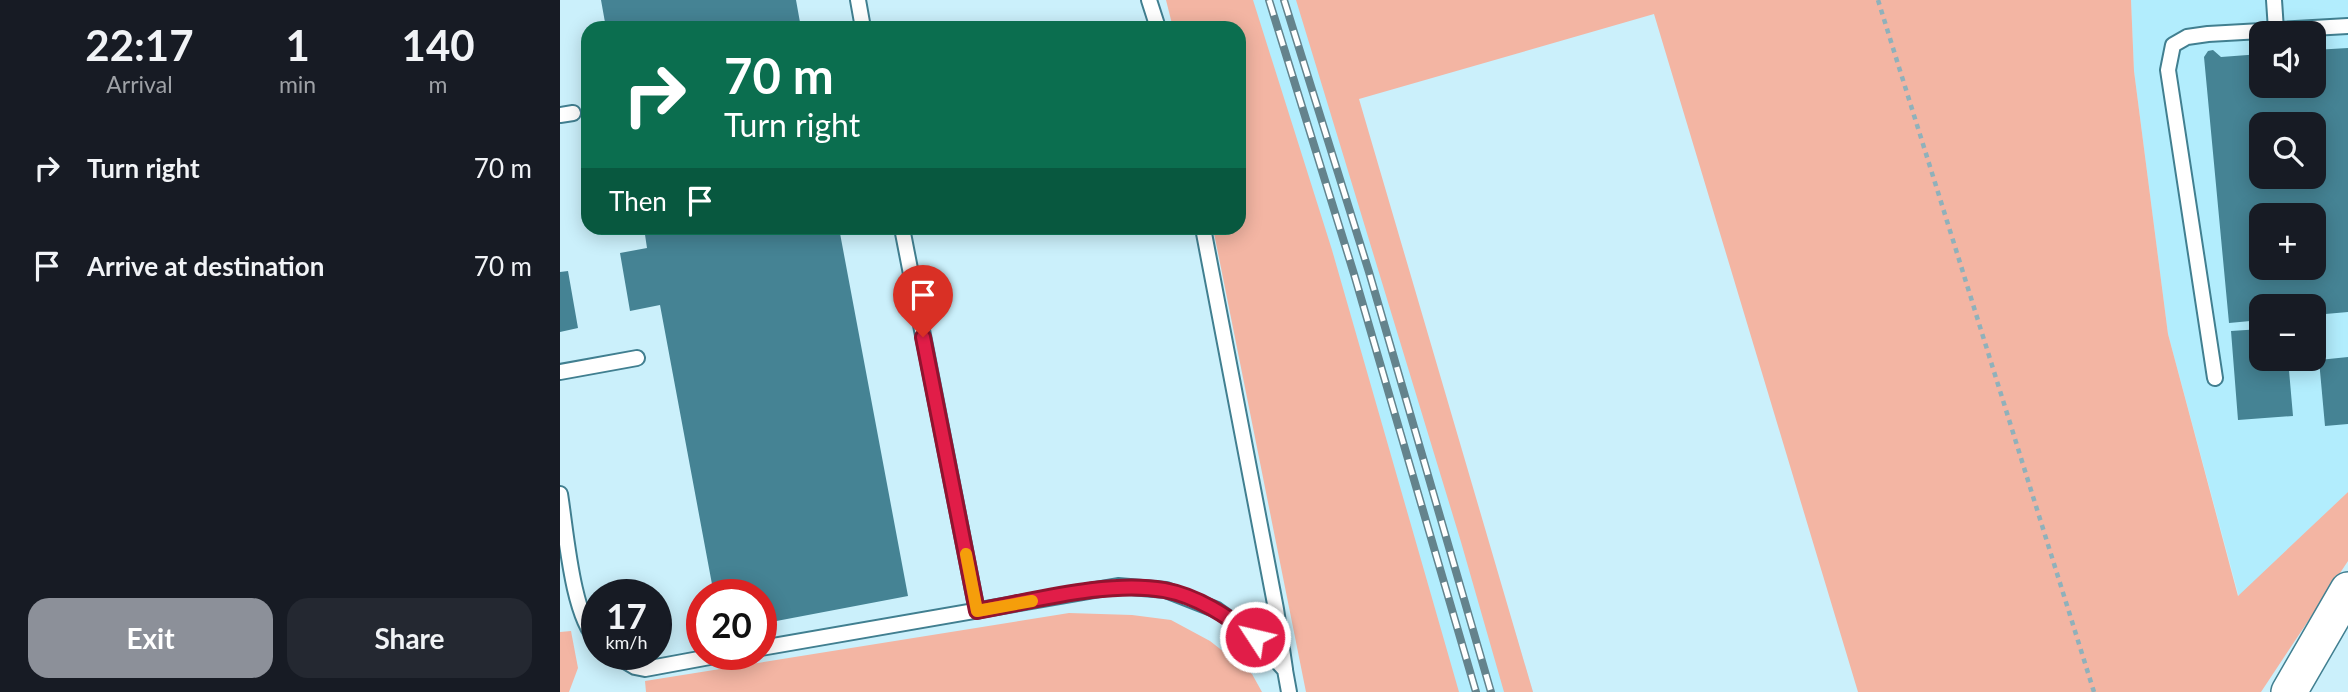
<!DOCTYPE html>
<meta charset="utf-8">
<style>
:root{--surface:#171b24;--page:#242831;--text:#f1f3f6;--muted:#9ea1a6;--accent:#8c9099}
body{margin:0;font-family:Lato,sans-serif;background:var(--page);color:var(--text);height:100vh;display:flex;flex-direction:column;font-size:26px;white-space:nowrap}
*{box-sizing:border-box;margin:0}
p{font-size:23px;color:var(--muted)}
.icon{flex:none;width:38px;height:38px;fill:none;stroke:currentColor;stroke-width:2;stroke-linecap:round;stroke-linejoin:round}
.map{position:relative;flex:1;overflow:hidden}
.drawer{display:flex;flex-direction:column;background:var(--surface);width:560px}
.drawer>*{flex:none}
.hud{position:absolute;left:21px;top:21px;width:665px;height:214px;border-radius:21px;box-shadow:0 4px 18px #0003;background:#0b6e4f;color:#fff;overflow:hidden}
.controls{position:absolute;left:1689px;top:21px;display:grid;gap:14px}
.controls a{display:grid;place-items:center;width:77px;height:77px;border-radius:14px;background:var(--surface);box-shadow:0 4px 18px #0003;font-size:35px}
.speed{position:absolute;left:21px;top:579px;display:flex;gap:14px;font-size:35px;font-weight:700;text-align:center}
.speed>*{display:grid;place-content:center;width:91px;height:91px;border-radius:50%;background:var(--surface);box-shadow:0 4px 18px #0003;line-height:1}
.speed small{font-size:18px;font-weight:400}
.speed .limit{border:10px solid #d22;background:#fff;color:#111}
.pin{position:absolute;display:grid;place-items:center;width:60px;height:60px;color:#fff;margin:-72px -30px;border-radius:50% 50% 50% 0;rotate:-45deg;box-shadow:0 0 7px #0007}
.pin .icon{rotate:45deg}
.me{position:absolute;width:77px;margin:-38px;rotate:305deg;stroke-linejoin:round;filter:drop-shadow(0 0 5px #0008)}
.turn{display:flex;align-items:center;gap:24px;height:147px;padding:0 28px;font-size:32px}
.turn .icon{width:91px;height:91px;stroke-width:2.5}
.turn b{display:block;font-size:49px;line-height:60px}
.then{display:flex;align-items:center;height:66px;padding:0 28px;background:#0003;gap:14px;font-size:26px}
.eta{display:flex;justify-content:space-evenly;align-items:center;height:119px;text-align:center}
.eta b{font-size:42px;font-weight:700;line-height:49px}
.cta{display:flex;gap:14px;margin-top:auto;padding:14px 28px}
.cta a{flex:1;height:80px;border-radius:21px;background:var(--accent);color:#fff;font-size:28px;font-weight:700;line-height:80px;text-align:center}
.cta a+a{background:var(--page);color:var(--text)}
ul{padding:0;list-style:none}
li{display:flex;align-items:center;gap:21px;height:98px;padding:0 28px}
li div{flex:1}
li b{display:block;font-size:26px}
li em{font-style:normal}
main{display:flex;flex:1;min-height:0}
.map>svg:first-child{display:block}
.built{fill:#b2edfd;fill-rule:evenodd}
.green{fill:#f3b5a3}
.building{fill:#458394;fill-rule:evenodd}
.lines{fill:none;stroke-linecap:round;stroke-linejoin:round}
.service-casing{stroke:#417f90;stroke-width:18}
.tertiary-casing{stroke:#417f90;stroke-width:38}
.path{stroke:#8fb1bb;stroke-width:4.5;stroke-dasharray:5 5;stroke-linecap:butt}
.service{stroke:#fff;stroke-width:14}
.tertiary{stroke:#fff;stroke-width:35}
.rail-casing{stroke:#64838c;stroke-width:8}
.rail{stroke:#fff;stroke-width:5;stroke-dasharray:16;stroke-linecap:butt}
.route-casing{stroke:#92132f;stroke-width:18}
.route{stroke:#e11d48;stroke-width:12}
.slow{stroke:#f59e0b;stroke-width:12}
</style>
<main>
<section class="drawer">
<div class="eta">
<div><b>22:17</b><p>Arrival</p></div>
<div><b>1</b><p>min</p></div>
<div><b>140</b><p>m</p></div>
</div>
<ul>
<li><svg class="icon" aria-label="right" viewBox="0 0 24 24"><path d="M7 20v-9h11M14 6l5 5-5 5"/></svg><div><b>Turn right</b></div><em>70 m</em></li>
<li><svg class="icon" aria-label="arrive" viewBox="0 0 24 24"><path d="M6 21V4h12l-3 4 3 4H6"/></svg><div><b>Arrive at destination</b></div><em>70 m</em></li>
</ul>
<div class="cta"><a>Exit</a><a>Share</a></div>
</section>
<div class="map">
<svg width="1788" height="692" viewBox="0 0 1788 692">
<rect width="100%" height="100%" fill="#cbf0fb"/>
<path class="built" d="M639,0H765L973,692H842L679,28Z
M1571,0H1788V492L1679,597L1608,334L1574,71ZM1701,33H1754V86H1701ZM1701,124H1754V177H1701ZM1701,215H1754V268H1701ZM1701,306H1754V359H1701Z"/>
<path class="green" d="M606,0H693L772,250L899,692H746L653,228H679V28H613Z
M736,0H1571L1574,71L1608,334L1678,596L1788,492V561L1701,692H1298L1094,14L799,99L973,692H944L901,542Z
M509,613L572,615L611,620L650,641L692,674L702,692H86L85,681Z
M11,631L18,668L9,692H0V632Z"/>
<path class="building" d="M41,0H236L241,28H46Z
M1788,48V312L1754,315V306H1701V320L1669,323L1644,57L1648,51L1653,50L1661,57L1701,54V86H1754V50ZM1701,124H1754V177H1701ZM1701,215H1754V268H1701Z
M84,228H279L348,596L201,624V595H154L100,305L70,311L60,253L87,248Z
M8,271L18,328L0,332V272Z
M1701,329V359H1728L1733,416L1678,420L1671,331Z
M1788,357V424L1765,426L1759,360Z"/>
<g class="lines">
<defs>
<path id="service" d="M298,0L303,28
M589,0L598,28
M1714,0L1716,30
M0,115L13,113
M342,228L417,611
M643,228L716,609L725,669
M0,372L77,358
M1655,378L1608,70L1613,45L1627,37L1648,34L1788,26
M0,494C6,530 12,616 37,640
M201,648L558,586L606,590L657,610L695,637L725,670L729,692
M53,654L75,667L85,669L166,654"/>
<path id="tertiary" d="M1729,692L1788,590"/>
</defs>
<use href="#service" class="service-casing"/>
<use href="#tertiary" class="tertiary-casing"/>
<path class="path" d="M1318,0L1534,692"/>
<use href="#service" class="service"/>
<use href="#tertiary" class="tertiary"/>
<defs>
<path id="rail" d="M709,0L794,274L916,692
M724,0L809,272L931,692"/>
</defs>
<use href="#rail" class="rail-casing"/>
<use href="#rail" class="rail"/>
</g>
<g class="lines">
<defs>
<path id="route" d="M363,337L417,611C473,601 549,580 604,590C638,596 668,617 695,637"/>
</defs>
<use href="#route" class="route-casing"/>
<use href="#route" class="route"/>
<path class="slow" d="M406,554L417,611L472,601"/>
</g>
</svg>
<div class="controls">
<a><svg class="icon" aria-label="sound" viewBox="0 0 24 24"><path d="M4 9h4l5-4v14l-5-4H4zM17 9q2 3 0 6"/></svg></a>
<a><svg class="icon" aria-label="search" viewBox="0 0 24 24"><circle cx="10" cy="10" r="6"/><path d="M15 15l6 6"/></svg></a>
<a>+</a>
<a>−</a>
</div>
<div class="speed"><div>17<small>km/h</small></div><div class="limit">20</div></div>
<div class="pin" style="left:363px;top:337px;background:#d93025"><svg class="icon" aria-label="arrive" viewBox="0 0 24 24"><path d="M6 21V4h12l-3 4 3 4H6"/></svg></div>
<svg class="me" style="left:695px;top:637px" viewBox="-20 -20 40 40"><circle r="17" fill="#e11d48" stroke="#fff" stroke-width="3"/><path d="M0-11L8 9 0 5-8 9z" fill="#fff"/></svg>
<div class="hud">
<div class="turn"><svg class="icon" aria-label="right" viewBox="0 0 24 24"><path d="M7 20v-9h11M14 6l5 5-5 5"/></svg><div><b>70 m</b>Turn right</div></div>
<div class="then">Then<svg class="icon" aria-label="arrive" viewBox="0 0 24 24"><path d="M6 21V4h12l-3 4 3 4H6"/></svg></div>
</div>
</div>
</main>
